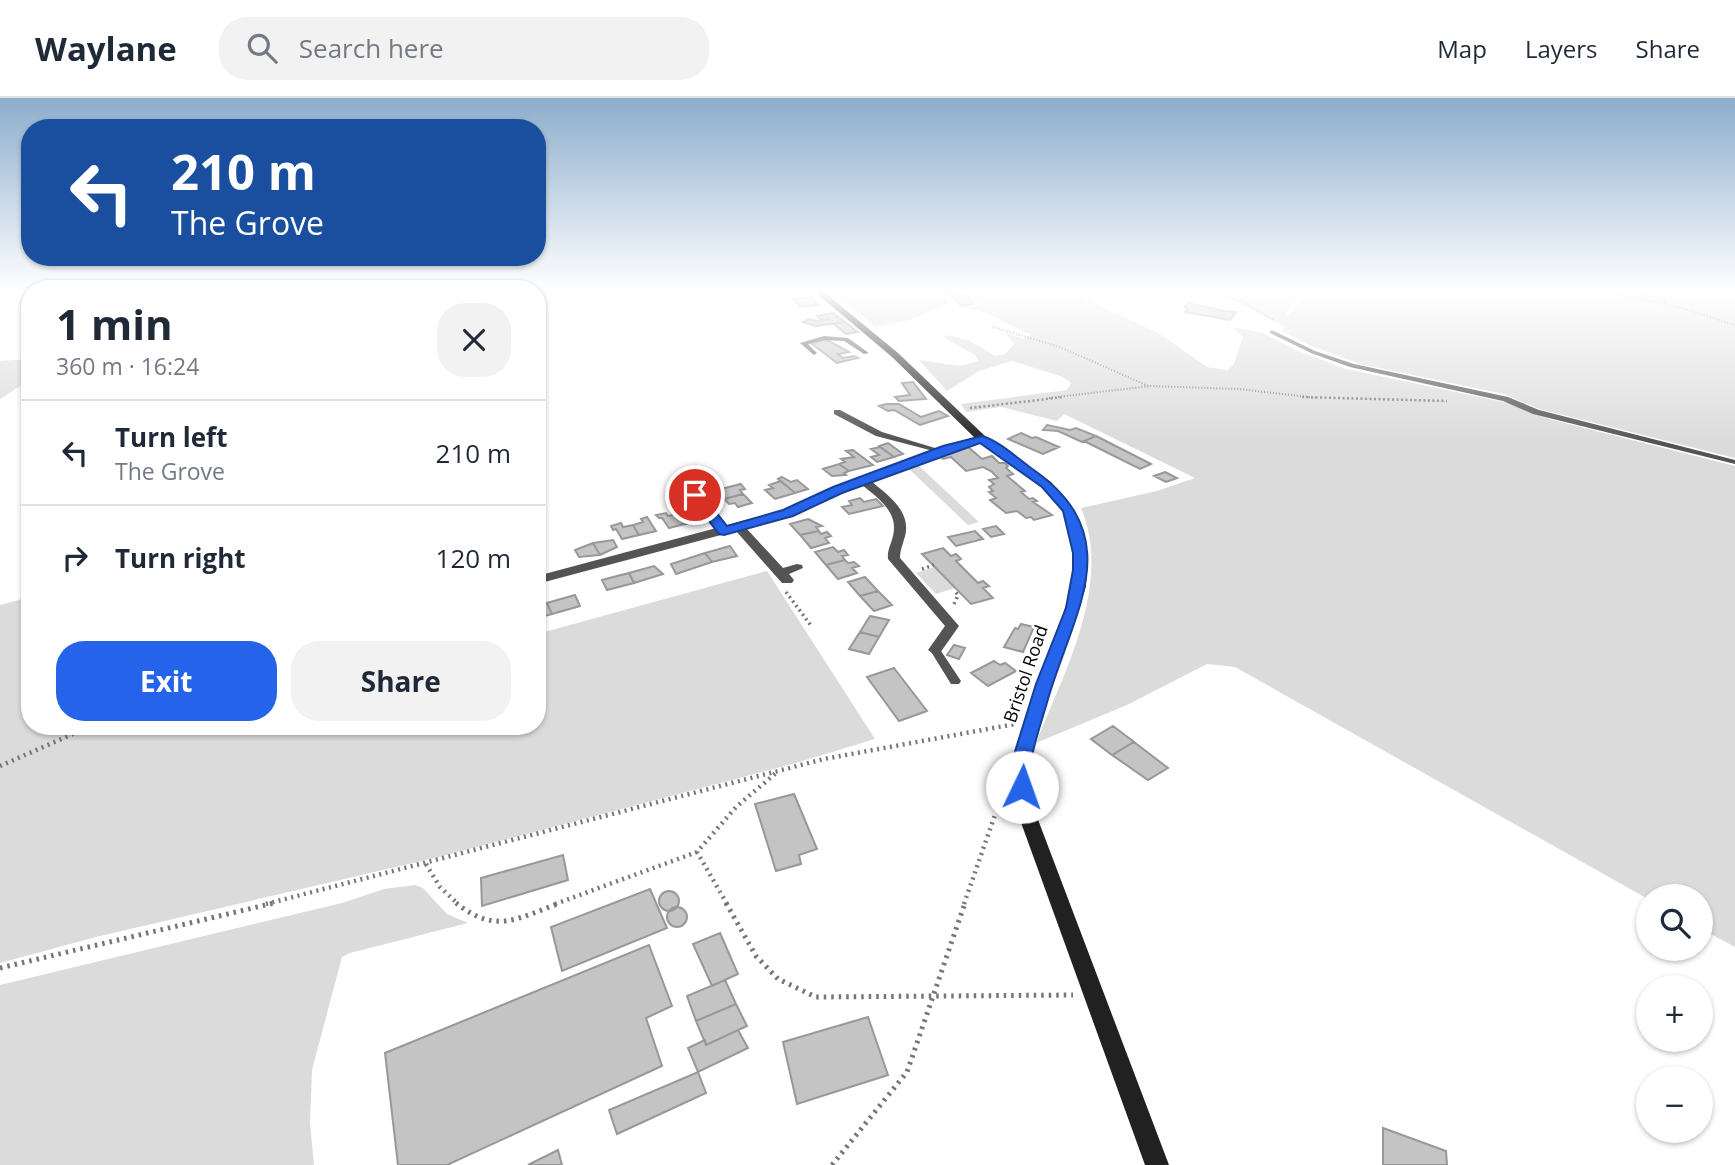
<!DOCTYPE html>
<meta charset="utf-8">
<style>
:root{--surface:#fff;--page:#f2f2f3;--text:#1f2937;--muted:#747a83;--line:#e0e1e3;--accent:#2563eb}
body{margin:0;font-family:"Open Sans",sans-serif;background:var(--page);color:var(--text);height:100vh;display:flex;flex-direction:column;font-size:26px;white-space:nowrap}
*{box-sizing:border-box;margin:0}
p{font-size:23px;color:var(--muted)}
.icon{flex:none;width:38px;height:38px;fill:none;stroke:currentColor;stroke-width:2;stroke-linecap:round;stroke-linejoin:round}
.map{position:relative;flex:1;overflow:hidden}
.side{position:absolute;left:21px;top:182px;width:525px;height:455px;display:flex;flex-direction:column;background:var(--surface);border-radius:28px;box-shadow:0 2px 5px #0004}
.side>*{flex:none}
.hud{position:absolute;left:21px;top:21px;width:525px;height:147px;border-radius:28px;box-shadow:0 2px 5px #0004;background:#1a4fa0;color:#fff;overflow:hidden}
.buttons{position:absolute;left:1636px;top:786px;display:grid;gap:14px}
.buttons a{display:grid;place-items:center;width:77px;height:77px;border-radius:50%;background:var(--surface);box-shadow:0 2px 5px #0004;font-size:35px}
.pin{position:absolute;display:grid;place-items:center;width:60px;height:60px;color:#fff;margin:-30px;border:4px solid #fff;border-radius:50%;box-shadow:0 2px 7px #0007}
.me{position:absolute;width:77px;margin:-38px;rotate:3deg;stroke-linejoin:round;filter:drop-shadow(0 0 5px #0008)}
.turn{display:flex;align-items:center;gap:24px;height:147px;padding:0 35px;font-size:32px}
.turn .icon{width:91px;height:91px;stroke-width:2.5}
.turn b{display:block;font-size:49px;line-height:60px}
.round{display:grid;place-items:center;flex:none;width:74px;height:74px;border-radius:28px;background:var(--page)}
.head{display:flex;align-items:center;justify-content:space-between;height:119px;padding:0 35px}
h1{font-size:42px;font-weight:700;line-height:52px}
.cta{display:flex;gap:14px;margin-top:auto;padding:14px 35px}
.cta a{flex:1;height:80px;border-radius:28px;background:var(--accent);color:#fff;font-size:28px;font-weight:700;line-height:80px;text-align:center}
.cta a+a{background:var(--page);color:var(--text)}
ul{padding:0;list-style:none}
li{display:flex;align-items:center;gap:21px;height:105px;padding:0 35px;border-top:2px solid var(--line)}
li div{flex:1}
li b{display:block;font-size:26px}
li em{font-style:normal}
header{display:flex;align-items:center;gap:42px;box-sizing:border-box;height:98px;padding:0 35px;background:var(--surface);border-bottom:2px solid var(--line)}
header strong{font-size:33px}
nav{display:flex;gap:38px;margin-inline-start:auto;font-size:24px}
.search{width:490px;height:63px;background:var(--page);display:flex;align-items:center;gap:18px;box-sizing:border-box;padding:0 24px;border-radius:28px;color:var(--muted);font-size:26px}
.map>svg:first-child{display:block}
.green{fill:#dbdbdb}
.building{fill:#c4c4c4;stroke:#989898;stroke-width:2}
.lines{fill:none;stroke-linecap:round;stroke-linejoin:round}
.path-far4{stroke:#767676;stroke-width:2;stroke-dasharray:1 2;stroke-linecap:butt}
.path-far3{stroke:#767676;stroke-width:2.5;stroke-dasharray:2 2.5;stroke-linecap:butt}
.path-far2{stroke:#767676;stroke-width:3.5;stroke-dasharray:2 3.5;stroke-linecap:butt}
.path-far1{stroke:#767676;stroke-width:4.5;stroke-dasharray:2 4.5;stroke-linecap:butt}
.path{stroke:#767676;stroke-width:5;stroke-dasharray:2.5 5;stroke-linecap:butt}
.lane{fill:#545454;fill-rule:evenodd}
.street{fill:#545454;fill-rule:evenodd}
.secondary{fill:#212121;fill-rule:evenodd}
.route{fill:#2563eb;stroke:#184099;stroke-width:2}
.labels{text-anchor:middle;stroke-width:5;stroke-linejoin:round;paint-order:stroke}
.street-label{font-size:18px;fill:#000;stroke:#fff}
</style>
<header>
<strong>Waylane</strong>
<div class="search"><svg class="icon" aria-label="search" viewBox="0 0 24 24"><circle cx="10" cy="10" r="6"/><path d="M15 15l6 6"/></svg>Search here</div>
<nav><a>Map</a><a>Layers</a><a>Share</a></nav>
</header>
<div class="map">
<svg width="1735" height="1067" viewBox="0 0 1735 1067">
<rect width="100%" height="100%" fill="#fff"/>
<path class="green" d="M833,194H940L948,206L910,222L875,229Z
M1018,194H1072L1160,236L1207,269L1227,272L1234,266L1243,239L1233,229L1263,235L1296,252L1346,271L1508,305L1549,321L1735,368V849L1701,831V798H1648V801L1235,569L1207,566L1127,607L1036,645C1064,574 1113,486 1081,410L1157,393L1195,380L1064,316L1057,323L1001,309L966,314L961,306L1067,292L1071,285L1063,279L1012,263L979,273L947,293L919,262L960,268L978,263L975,257L943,239L948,237L970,243L995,258L1005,256L1014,246L1005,234L1024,241L1031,237L986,215L968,210L978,206L969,195L995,200Z
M1197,194H1304L1285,216L1288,217L1308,194H1735V360L1539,311L1504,296L1360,266L1309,247L1283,233V228L1233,202Z
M30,261V282L0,301V263Z
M918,367L979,424L968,427L909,371Z
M935,469L955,490L936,496L916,475Z
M767,473L875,641L796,665L443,758L96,839L0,865V507L30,499V628H537V536Z
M415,787L423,790L447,816L468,825L350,855L342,859L312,972L310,1025L314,1067H0V887L342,805L384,791Z"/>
<path class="building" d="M949,194L967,196L973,206L961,208Z
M811,199L818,207L802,209L792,201Z
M1188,205L1224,213L1236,214L1230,222L1185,214L1188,210L1184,209Z
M833,215L845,224L816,228L803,224L809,221L817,223L829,221L821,222L817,218Z
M845,224L855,232L858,234L846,236L834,226Z
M827,242L849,254L838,256L843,260L854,258L858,260L837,265L811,245Z
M913,284L926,301L899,303L895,299L910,297L902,285Z
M886,306H899L921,319L939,313L948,318L920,327L894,312L888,313L879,308Z
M1047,327L1070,332L1076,330L1096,338L1082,344L1058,333L1043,332Z
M1021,335L1032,340L1036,339L1059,349L1043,356L1008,341Z
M1096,338L1151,366L1140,371L1084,343Z
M888,345L903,356L894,359L879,348Z
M967,348L982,361L992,358L999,365H1005L1008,368L1006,370L1013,376L1007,378L1025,393L1021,394L1029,401L1033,400L1037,403L1033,404L1052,417L1034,422L1031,419L1026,420L1017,413L1006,415L990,402L996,400L989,394L993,393L989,389L994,386L989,382L998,380L991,373L983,369L966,373L951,359L943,361L939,357Z
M880,349L894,359L877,364L871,359L879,357L871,351Z
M853,352L873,367L849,373L839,366L845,364L841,361L854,359L846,353Z
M839,366L849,373L844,375L846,377L832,378L823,371Z
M1165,374L1177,380L1166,384L1154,378Z
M782,379L791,384L797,382L808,391L795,395L778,381Z
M781,383L795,395L775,401L765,392L773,390L769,387Z
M741,386L745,391L740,392L743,396L724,401L717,392Z
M743,396L752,405L738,409L735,405L729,406L724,401Z
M860,400L864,404L876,401L883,408L849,416L842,409L852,407L849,403Z
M695,408L697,411L694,412L701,422L685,426L678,416Z
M666,415L668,418L678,416L685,426L669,430L662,420H659L656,417Z
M647,419L656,433L639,437L633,427L643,424L641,421Z
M808,421L822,428L816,429L819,433L800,437L790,426Z
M621,425L623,429L633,427L639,437L622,441L616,431L613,432L611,428Z
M996,428L1004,436L991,439L983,431Z
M819,433L821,436L827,434L831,438L825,440L829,445L811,450L800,437Z
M975,433L983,441L956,448L948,439Z
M613,442L617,449L600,457L593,445Z
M593,445L600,457L579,459L575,452Z
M730,448L737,458L712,464L705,455Z
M833,449L838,454L844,452L848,457L842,458L845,462L826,467L815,454Z
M943,450L951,458L956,456L961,461L956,463L978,485L983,483L989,488L983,490L993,500L971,506L922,456Z
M705,455L712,464L676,476L671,466Z
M845,462L848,465L854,464L859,468L852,470L857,475L838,481L826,467Z
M654,468L663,476L634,485L629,475Z
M629,475L634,485L607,492L602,482Z
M865,479L878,493L860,498L848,484Z
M878,493L892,507L874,513L860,498Z
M575,497L580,508L552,516L547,505Z
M547,505L552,516L537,520V507Z
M870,518L889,522L879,539L860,534Z
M1021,526L1034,529L1023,554L1004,549L1015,530L1018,531Z
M860,534L879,539L869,556L849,551Z
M954,547L965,550L959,561L947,557Z
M994,563L1000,567L1005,565L1016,573L988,588L971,575Z
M894,570L927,613L899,623L867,579Z
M1113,628L1134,644L1112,657L1091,641Z
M1134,644L1168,670L1148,682L1112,657Z
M794,696L817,751L799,757L801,766L776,773L755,706Z
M563,757L568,782L482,808L481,780Z
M650,791L667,830L562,873L551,829Z
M659 803a10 10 0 1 1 20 0a10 10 0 1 1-20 0Z
M667 819a10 10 0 1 1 20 0a10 10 0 1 1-20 0Z
M720,835L738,876L712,888L693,846Z
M649,847L672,908L646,920L662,968L447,1067H398L385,955Z
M725,882L736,906L696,923L687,898Z
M736,906L747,928L706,947L696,923Z
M868,919L888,977L797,1006L783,944Z
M738,932L748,950L698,974L688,950L705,942L706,947Z
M698,974L706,995L617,1036L609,1012Z
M1383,1030L1446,1053L1447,1067H1383Z
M558,1052L562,1067H528Z"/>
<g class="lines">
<path class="path-far4" d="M1200,194L1242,203L1273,222
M1608,194L1682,210L1735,227
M1639,194L1666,204
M993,229L1060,249L1148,288
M1049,300L1150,288L1239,291L1317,300"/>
<path class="path-far3" d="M1302,299L1447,303
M970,310L1064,299"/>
<path class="path-far2" d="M922,471L934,467
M786,494L812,529
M954,506L958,497L955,493"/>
<path class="path-far1" d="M0,668L91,628
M426,766L440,789L458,806
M266,806L824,661L1015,626
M555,806L697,754
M727,806L697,754L736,709L776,675
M964,806L996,714L1005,705"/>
<path class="path" d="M456,805C496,837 518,820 560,805
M726,805L756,858L778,881L816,899L1073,897
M0,870L274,805
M832,1067L907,974L965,805"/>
<path class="lane" d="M1270,233H1274L1315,253L1354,266L1508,299L1539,312L1735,362V366L1533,316L1503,303L1350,269L1311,255L1270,235Z
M824,238L848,240L869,255L864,256L844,243L824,242L808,246L817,255L814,257L800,245Z
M834,312H840L882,334L945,353L941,355L876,338L834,316Z
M695,394L698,395L727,431L729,433L727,435H721L692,399V395Z
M935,549L939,550L961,583L959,586H951L930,552Z"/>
<path class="street" d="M982,338L987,341L986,343L871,383C886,396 908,410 906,433C905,442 900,450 900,460L959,528L940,555L935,557L928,552L945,528L888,461C887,452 891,447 893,438C899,414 878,400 862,387L792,418L746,430L783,470L797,466L802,467L803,470L789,476L794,482L792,485H782L736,433L537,486V478L784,412L833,390L944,349Z"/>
<path class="secondary" d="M815,194H824L898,255L986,339L1051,384L1075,413L1087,455L1086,488L1068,544L1051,586L1030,660V689L1037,719L1169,1067H1145L1019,719L1014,689V660L1037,586L1054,544L1072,488L1075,455L1063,414L1043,388L978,343L892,259Z"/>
</g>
<linearGradient id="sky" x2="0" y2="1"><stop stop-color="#8cadcc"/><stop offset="0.56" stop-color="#fff"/><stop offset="1" stop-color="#fff" stop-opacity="0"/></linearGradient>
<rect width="1735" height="344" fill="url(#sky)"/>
<path class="route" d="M982,338C999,343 1016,359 1031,370C1130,438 1074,512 1048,601C1043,619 1036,638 1032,658C1029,670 1035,683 1029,694H1015L1012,689L1013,660L1036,586L1066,510L1073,472V455L1063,413L1042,389L980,345L842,395L793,418L724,437L719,436L689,397L691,394H700L727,428L783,412L833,389L943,348Z"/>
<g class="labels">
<g class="street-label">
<text transform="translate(1026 576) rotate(-71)" y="6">Bristol Road</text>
</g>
</g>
</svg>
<div class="buttons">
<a><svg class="icon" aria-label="search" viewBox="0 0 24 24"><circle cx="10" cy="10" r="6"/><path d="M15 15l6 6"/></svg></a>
<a>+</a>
<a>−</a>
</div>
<div class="pin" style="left:695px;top:397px;background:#d93025"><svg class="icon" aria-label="arrive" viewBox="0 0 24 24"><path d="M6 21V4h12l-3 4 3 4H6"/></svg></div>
<svg class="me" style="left:1022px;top:689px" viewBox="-20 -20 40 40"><circle r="19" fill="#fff"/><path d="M0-13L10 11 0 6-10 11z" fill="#2563eb"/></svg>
<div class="hud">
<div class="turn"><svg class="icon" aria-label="left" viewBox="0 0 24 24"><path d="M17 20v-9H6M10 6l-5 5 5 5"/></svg><div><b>210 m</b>The Grove</div></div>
</div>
<section class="side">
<div class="head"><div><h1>1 min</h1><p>360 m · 16:24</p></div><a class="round"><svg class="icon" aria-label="close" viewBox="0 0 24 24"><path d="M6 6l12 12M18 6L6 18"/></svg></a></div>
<ul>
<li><svg class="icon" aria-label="left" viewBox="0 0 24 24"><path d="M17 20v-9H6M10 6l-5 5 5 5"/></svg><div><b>Turn left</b><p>The Grove</p></div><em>210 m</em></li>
<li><svg class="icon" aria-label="right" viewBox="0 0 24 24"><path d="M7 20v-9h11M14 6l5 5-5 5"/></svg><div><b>Turn right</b></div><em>120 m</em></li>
</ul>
<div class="cta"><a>Exit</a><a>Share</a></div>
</section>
</div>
